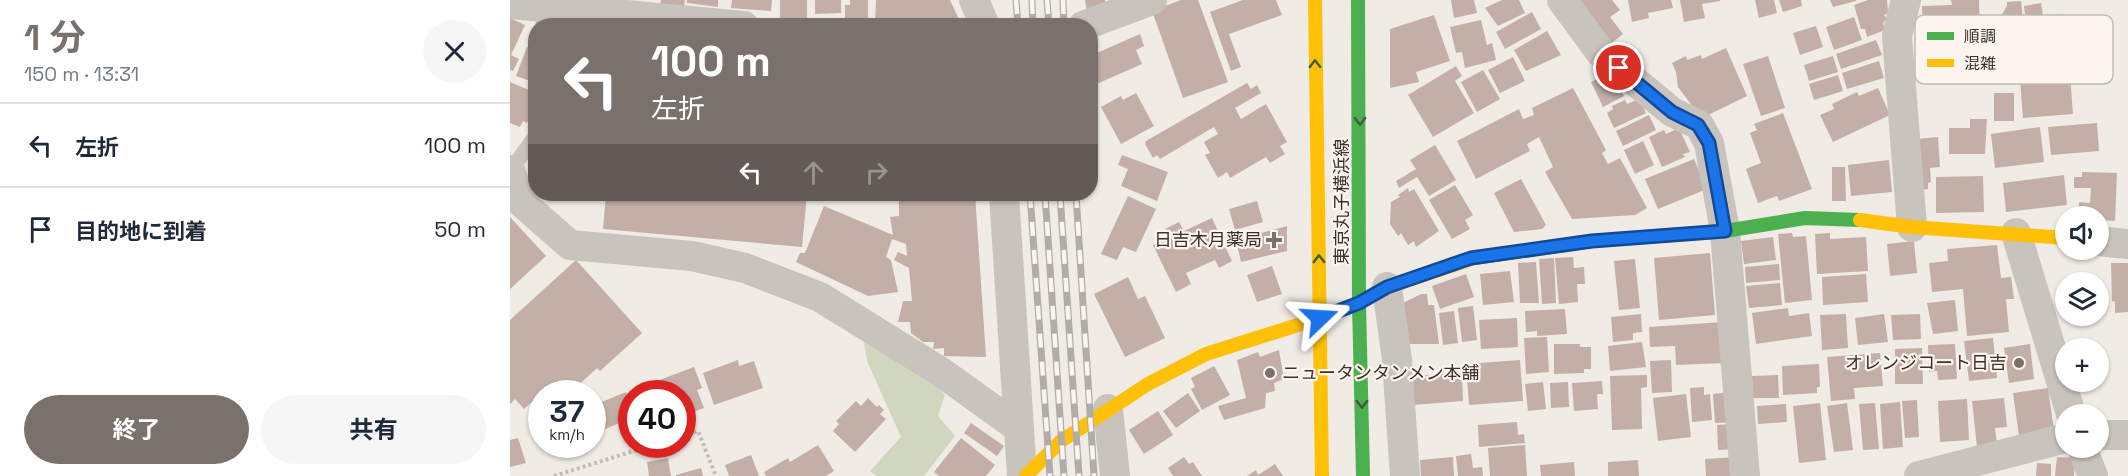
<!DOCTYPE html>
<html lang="ja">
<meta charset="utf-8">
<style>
:root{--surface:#fff;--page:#f6f6f7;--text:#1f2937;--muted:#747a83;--line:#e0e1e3;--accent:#7a716c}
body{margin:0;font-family:"Space Grotesk","Noto Sans JP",sans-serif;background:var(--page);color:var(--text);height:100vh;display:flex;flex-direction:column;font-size:22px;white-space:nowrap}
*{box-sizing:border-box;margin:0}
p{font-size:20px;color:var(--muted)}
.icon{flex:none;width:33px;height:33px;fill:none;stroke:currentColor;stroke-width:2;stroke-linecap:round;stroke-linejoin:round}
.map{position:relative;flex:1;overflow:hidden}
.details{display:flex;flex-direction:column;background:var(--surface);width:510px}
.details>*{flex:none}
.hud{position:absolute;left:18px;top:18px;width:570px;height:183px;border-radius:24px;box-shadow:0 2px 4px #0004;background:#7a716c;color:#fff;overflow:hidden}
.tools{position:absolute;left:1545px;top:206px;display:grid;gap:12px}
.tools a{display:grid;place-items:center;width:54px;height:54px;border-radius:50%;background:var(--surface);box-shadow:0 2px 4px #0004;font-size:30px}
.speed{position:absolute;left:18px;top:380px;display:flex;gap:12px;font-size:30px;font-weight:700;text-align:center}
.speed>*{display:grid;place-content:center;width:78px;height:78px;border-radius:50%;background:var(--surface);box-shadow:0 2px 4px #0004;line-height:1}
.speed small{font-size:15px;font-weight:400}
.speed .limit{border:9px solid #d22;background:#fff;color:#111}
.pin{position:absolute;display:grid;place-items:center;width:51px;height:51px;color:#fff;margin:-26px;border:3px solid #fff;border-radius:50%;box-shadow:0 2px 6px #0007}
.me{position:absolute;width:66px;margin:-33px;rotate:70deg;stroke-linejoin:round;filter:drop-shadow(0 0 4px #0008)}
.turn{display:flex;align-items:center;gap:21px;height:126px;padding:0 24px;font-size:27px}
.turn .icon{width:78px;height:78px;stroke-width:2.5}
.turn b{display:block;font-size:42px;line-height:51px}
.lanes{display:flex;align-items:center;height:57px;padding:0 24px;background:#0003;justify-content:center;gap:30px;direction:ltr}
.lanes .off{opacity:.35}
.round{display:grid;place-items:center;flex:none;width:63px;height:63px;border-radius:32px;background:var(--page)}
.headline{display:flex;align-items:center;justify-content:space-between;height:102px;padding:0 24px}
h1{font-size:36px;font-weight:700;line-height:45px;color:var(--accent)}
.cta{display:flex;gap:12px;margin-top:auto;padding:12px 24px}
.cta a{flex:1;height:69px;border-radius:36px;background:var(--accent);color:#fff;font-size:24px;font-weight:700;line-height:69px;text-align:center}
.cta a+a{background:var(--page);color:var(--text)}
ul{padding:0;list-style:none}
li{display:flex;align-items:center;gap:18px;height:84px;padding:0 24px;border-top:2px solid var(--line)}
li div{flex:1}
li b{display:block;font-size:22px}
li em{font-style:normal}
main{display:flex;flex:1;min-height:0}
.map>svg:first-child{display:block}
.green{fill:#d1d6bf}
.building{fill:#c3afa7}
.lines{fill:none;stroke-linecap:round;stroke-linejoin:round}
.path{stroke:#c2bbb6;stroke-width:4;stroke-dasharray:3 3;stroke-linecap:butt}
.lane{stroke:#c9c3be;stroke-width:15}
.street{stroke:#c9c3be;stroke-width:30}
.fast{stroke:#4caf50;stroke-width:14}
.slow{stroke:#ffc107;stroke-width:14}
.rail-casing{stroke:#b1aca8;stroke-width:7}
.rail{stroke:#fbf5ee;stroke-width:4.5;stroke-dasharray:14;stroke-linecap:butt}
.oneway{stroke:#415c38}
.route-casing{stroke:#114b97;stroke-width:15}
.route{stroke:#1a73e8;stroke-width:10}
.poi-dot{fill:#7a716c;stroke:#fbf5ee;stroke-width:2}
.labels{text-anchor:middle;stroke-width:4.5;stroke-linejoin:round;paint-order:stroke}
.street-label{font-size:18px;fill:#3b302b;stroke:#fbf5ee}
.poi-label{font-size:18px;fill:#3b302b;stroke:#fbf5ee;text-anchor:end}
.key{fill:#fbf5ee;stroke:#c1bab4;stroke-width:1.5}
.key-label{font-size:16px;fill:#3b302b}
</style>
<main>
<section class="details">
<div class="headline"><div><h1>1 分</h1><p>150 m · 13:31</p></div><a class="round"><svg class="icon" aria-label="close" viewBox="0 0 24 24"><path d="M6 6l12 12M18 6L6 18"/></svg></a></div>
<ul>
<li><svg class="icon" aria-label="left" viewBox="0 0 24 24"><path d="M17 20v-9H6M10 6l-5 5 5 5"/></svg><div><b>左折</b></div><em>100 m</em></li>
<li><svg class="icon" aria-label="arrive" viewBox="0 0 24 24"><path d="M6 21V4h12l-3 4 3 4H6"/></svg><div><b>目的地に到着</b></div><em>50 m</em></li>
</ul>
<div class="cta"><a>終了</a><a>共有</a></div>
</section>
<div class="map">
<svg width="1618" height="476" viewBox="0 0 1618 476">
<rect width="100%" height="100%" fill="#f0ebe5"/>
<path class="green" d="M354,342L421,381L435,395L428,416L445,436L414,476H366L360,471L391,437L357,361Z"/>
<path class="building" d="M151,0H175L174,6L150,4Z
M177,0H208V7L177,3Z
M222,0H262L261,11L221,8Z
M270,0H297V18H270Z
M305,0H331V13L305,14Z
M340,0H358V26H335V5H340Z
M366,0H440L452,26L365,23Z
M575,0H595L596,7L577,11Z
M671,0H688L718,82L673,98L642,11Z
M733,0H766L772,15L719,34L731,67L721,71L700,12Z
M941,0H964L967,13L944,18Z
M992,0H1009L1015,13L988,26L975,8Z
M1065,0H1102L1110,10L1100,17L1113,34L1099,45Z
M1118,0H1161L1163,8L1138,13L1139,18L1122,22Z
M1170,0H1210V1L1192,4L1195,18L1174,22Z
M1245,0H1264L1267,13L1249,18Z
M1269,0H1291L1292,6L1273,12Z
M1320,0H1346V1L1323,7Z
M1358,0H1377L1378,13L1374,15L1377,19L1373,23L1375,30L1357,37L1355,29H1351L1344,5Z
M1441,0H1469L1470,55L1414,57L1412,6L1442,5Z
M1511,1L1516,48L1488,50L1486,25L1497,6V2Z
M1531,3L1533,16L1551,14L1552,23L1561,22L1563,41L1556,42L1557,49L1542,52L1543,57L1521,60L1514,6Z
M1022,12L1031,29L995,49L986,32Z
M924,15L940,61L906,72L909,82L880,88V29Z
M28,17L50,25L26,26V47L18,44Z
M1344,17L1352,40L1324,50L1316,27Z
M0,18L15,25L1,55L9,59L3,71L0,70Z
M971,20L977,45L982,43L986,60L955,68L952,52L946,53L940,27Z
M1306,26L1313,47L1290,55L1283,33Z
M1037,31L1051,55L1016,71L1004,50Z
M630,34L634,46L626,50L632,64L582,86L580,56Z
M1366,40L1372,55L1331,69L1326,54Z
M17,47L26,50V83L6,76Z
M1216,48L1237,96L1196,116L1183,107L1168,87L1166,72L1162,63L1176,56L1177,60L1191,55L1192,59Z
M1258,56L1275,108L1251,116L1233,64Z
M1323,56L1328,72L1299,81L1294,65Z
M1003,57L1015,81L990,93L978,70Z
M1369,61L1374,78L1337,89L1332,73Z
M946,66L952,76L945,81L964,113L923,137L898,95Z
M973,70L990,99L967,112L951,82Z
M1098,74L1102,84L1107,82L1114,96L1093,107L1081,82Z
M1328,75L1333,91L1304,100L1299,84Z
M1560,75L1563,114L1513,118L1510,79Z
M0,82L24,92L22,98L26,102L17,123L13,121L10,127L0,123Z
M737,83L741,89L747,85L751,93L725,108L731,119L756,104L777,142L770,146L775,154L760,163L756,157L720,178L717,172L708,178L695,155L700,153L694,142L708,134L704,127L650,159L647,155L643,158L635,144L636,141Z
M1063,88L1096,150L1092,153L1098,164L1110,158L1137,208L1125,215L1062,219L1035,172L1043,167L1029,137L1017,144L1020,151L966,179L947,141L1009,109L1013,119L1024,115L1022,108Z
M1368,88L1380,115L1323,142L1310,115L1324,109L1322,104L1347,92L1349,96Z
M626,93L644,126L611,144L591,107L611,96L613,100Z
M1484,93H1504V121H1484Z
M1129,99L1136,113L1104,128L1097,113L1103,109L1102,106L1115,100L1117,104Z
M1273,113L1302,189L1269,201L1267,196L1248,203L1236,169L1251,163L1240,133L1247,130L1244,124Z
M1139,115L1146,130L1113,146L1106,131Z
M1460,119H1477L1475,154H1439V128H1460Z
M1587,123L1589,151L1541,155L1538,127Z
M1530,127L1534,162L1485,168L1481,134Z
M1169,128L1180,152L1173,154L1175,157L1152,167L1139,137L1154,130L1156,134Z
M1428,137L1430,167L1420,168L1421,182L1418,183V189L1410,190L1406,139Z
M1133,141L1144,165L1125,174L1114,150Z
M925,145L946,180L919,196L907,177L889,188L886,181L906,169L900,160Z
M612,155L658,172L647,201L611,186L618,169L608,165Z
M1184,159L1197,189L1148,209L1135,179Z
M1379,160L1382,192L1341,196L1338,165Z
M1322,167H1335L1336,201H1322Z
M1572,172L1607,173L1605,221L1588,220V216H1568L1569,202L1580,203L1581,188H1564V177H1572Z
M1554,175L1557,205L1496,212L1493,183Z
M1473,176L1474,212L1426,213V177Z
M1011,179L1036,225L1032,229L1004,232L984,193Z
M945,185L963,215L955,220L960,229L942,239L919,200Z
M898,188L899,192L904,189L929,231L906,247L904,241L898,245L891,233L888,236L880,224L881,202L890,197L888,195Z
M96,194H297L292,247L93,229Z
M423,194H465L476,357L434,356V348L423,349L424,342H413L401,333L400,322H388L393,301H402L399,268L384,260L388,252L397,256L396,244L382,239L376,257L381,260L388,292L358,296L286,262L290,253H295L314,206L383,235L380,217L389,216V196Z
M618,196L646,209L626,252L613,247L607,260L591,254Z
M747,201L753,222L725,230L719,209Z
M0,217L36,256L0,289Z
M702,218L722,261L709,268L705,260L676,273L681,284L666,292L643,245L659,237L655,229L669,222L674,231Z
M777,226V251L731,262L726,240Z
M1282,233L1283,237L1296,236L1302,300L1275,303L1268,234Z
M1320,233V239L1356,237L1358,271L1307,274L1305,234Z
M1263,237L1266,260L1234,264L1231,241Z
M1404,241L1407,273L1380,276L1377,244Z
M1487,245L1491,278L1501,277L1504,299H1496L1499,332L1457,336L1453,289L1422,292L1419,263L1438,261L1437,249Z
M1200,253L1205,315L1149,320L1144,258Z
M1063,257L1064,268L1074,267L1075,284H1067L1068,302L1049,304L1045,258Z
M1044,258L1046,303L1032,304L1029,259Z
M1125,259L1130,308L1109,310L1104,261Z
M66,260L132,333L90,371L87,368L62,391L54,383L44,393H32L14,409L5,399L0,404V320Z
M1026,262L1029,303H1010L1008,263Z
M1601,263H1618V312L1605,313V302L1602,301Z
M1269,264L1270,280L1236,283L1235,267Z
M762,266L772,294L747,302L737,275Z
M1000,271L1004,302L973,305L970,274Z
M956,274L964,297L930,309L922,286Z
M1356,274L1358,302L1313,305L1312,277Z
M618,277L628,299L635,296L655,338L615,357L584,294Z
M1270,283L1272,305L1239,308L1236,286Z
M911,294H917L918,305H924L929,344H898L893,303Z
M1445,300L1448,331L1423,334L1417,303Z
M963,306L967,340L952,342L948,308Z
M1278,308L1279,316L1299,313L1302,336L1246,344L1242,313Z
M1055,309L1057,334L1027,336V331L1016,332L1015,311Z
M944,311L948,343L933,345L929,313Z
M1131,314L1132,332L1123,333V340L1103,342L1101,317Z
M1336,314L1338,348L1312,350L1310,315Z
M1374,314L1378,342L1348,345L1345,318Z
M1410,314L1411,339L1383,340L1381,315Z
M1007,318L1008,347L971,349L969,320Z
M1213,322L1216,363L1166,365L1165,346L1140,347L1139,327Z
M1037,337L1039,372L1016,374L1014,338Z
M1483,338L1487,378L1459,381L1454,341Z
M1132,342L1136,367L1100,371L1098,346Z
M1044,344H1070V347H1081V369H1074V373L1044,374Z
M1445,344L1447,379L1428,380L1427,371L1419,372L1418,345Z
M1520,344L1524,379L1499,383L1494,348Z
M1412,348L1413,384H1385V349Z
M769,350L774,379L764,383L765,391L756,393L755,408L714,420L708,406L736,398L727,360L748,352L750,357Z
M1370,353L1373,386L1344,388L1345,399L1321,401L1317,357Z
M228,360L229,366L244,361L253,388L204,405L193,373Z
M1010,360L1013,401L959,405L956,364Z
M1161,360L1162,392L1142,393L1140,361Z
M1309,364L1310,387H1307V393L1273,395L1272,366Z
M704,366L720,395L692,410L681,389L685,387L681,378Z
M184,367L192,388L187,390L194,408L172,416V393H126L138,389L136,385Z
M952,373L953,401L903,405L901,376Z
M1137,375V387L1131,388L1132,429L1102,430L1100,376Z
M1268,375L1269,398H1243L1242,376Z
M1092,381L1093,394H1087L1088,409L1064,411L1062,383Z
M1033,382L1036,409L1018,411L1015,384Z
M1058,382L1059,407L1041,408L1040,383Z
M1194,387V395L1200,394L1202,420L1182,422L1180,388Z
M1538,388L1544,430L1509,436L1503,393Z
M116,392L122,406V418L83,434L82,406Z
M1223,392L1225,422L1205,423L1203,394Z
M678,393L690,411L666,428L653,411Z
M1176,394L1181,437L1148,441L1143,398Z
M358,398L367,407L369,405L374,410L370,414L376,419L345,452L323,431L329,424L326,421L346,401L351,406Z
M1494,398L1497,427L1485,428L1487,444L1467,447L1462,401Z
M1457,399L1459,440L1430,442L1428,401Z
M1407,400L1409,437L1395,438L1392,401Z
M1390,402L1393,447L1373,449L1370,404Z
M1310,403L1316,460L1289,463L1283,406Z
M1337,403L1343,450L1324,452L1317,406Z
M1365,403L1369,449L1353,450L1349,404Z
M1276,404L1277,422L1248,424L1247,406Z
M648,411L663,435L634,454L619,430Z
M1007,422L1008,435L1014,434L1015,443L969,447L968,425Z
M461,423L494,446L487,456L454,433Z
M1224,424L1225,449L1208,450L1207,425Z
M8,438L16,463L0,467V440Z
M451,438L485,465L476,476H429L424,472Z
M308,445L324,471L316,476H256L254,472L278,458L280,462Z
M1015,445L1017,476H980L978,448Z
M961,454L963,468L972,467L973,476H948L946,456Z
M241,455L249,476H219L215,465Z
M674,457L679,464L683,462L692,476H663L658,468Z
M943,457L944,476H911L910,460Z
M1228,457L1229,476H1196L1195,459Z
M1547,457L1565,458L1564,476H1545Z
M158,458L161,476H139L137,462Z
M1128,460L1129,476H1098V462Z
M1064,462L1065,476H1031L1030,465Z
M1527,463L1541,464V476H1526Z
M765,464L773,476H737L746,470L748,475Z
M191,468L193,476H166V475Z"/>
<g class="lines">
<path class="path" d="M172,436L188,431L206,476
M44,476L146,444"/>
<path class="lane" d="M1,170L26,135"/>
<path class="street" d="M464,0L475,26
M1052,0L1091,53L1162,112L1189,125L1199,143L1215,231L1235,476
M1396,0L1387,36L1402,227
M0,4L234,26
M573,26L642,0
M0,170L10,201L60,245L182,256L235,268L310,297L431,372L509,428
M494,194L512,476
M1506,233L1561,414
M1588,241L1618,244
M877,287L887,360L895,476
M598,409L605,476
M1588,435H1618
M1572,447L1583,476
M1409,476L1556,438"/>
<path class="fast" d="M848,0L849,303L853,476
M964,258L1082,241L1215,231L1295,218L1350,220"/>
<path class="slow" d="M805,0L812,476
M1350,220L1402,227L1556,238
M516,476L551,441L638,384L696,354L810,318L849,303L877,287L964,258"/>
<defs>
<path id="rail" d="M506,0L508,26
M522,0L523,26
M537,0L539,26
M553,0L554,26
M520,194L540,476
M535,194L554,476
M550,194L569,476
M566,194L584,476"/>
</defs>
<use href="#rail" class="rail-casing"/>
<use href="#rail" class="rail"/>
</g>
<defs><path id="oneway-chevron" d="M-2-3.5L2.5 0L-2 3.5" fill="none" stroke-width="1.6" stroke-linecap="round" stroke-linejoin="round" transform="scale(1.5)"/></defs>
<g class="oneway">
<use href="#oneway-chevron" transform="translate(805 64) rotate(-91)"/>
<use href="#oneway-chevron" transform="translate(850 121) rotate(89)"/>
<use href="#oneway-chevron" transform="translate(809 259) rotate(-91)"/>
<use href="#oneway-chevron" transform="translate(852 404) rotate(89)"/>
</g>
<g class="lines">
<defs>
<path id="route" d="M810,318L849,303L877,287L961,258L1082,241L1215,231L1199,143L1188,125L1162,112L1109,68"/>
</defs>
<use href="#route" class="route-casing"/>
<use href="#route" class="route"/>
</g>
<g class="poi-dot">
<path d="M761 231h6v6h6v6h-6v6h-6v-6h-6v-6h6z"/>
<circle cx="1509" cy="363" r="6"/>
<circle cx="760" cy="373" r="6"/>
</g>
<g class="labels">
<g class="street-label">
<text transform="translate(832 202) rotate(-90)" y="6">東京丸子横浜線</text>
</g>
<g class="poi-label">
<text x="752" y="246">日吉木月薬局</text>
<text x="1497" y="369">オレンジコート日吉</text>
<text x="772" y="379" text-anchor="start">ニュータンタンメン本舗</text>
</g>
</g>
<rect x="1405" y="15" width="198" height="69" rx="9" class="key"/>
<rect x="1417" y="32" width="27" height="8" fill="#4caf50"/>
<rect x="1417" y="59" width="27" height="8" fill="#ffc107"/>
<g class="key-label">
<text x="1454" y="42">順調</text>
<text x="1454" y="69">混雑</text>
</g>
</svg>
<div class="tools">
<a><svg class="icon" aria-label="sound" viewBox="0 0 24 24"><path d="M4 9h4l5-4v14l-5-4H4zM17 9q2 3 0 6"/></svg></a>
<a><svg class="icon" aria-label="layers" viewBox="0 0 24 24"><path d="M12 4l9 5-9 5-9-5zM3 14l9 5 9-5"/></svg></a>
<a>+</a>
<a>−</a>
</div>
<div class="speed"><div>37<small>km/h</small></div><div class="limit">40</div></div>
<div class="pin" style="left:1109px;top:68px;background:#d93025"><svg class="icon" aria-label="arrive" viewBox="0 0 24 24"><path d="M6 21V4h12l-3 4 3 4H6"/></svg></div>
<svg class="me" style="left:810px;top:318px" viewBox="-20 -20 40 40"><path d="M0-17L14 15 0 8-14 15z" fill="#1a73e8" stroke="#fff" stroke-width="4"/></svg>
<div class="hud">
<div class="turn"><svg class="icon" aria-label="left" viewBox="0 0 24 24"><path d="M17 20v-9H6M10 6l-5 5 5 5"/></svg><div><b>100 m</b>左折</div></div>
<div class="lanes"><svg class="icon" aria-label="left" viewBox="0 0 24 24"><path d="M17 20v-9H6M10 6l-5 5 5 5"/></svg><svg class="icon off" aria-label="ahead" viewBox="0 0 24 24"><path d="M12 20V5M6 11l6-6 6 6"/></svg><svg class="icon off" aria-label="right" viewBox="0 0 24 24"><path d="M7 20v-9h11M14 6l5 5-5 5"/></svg></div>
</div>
</div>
</main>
